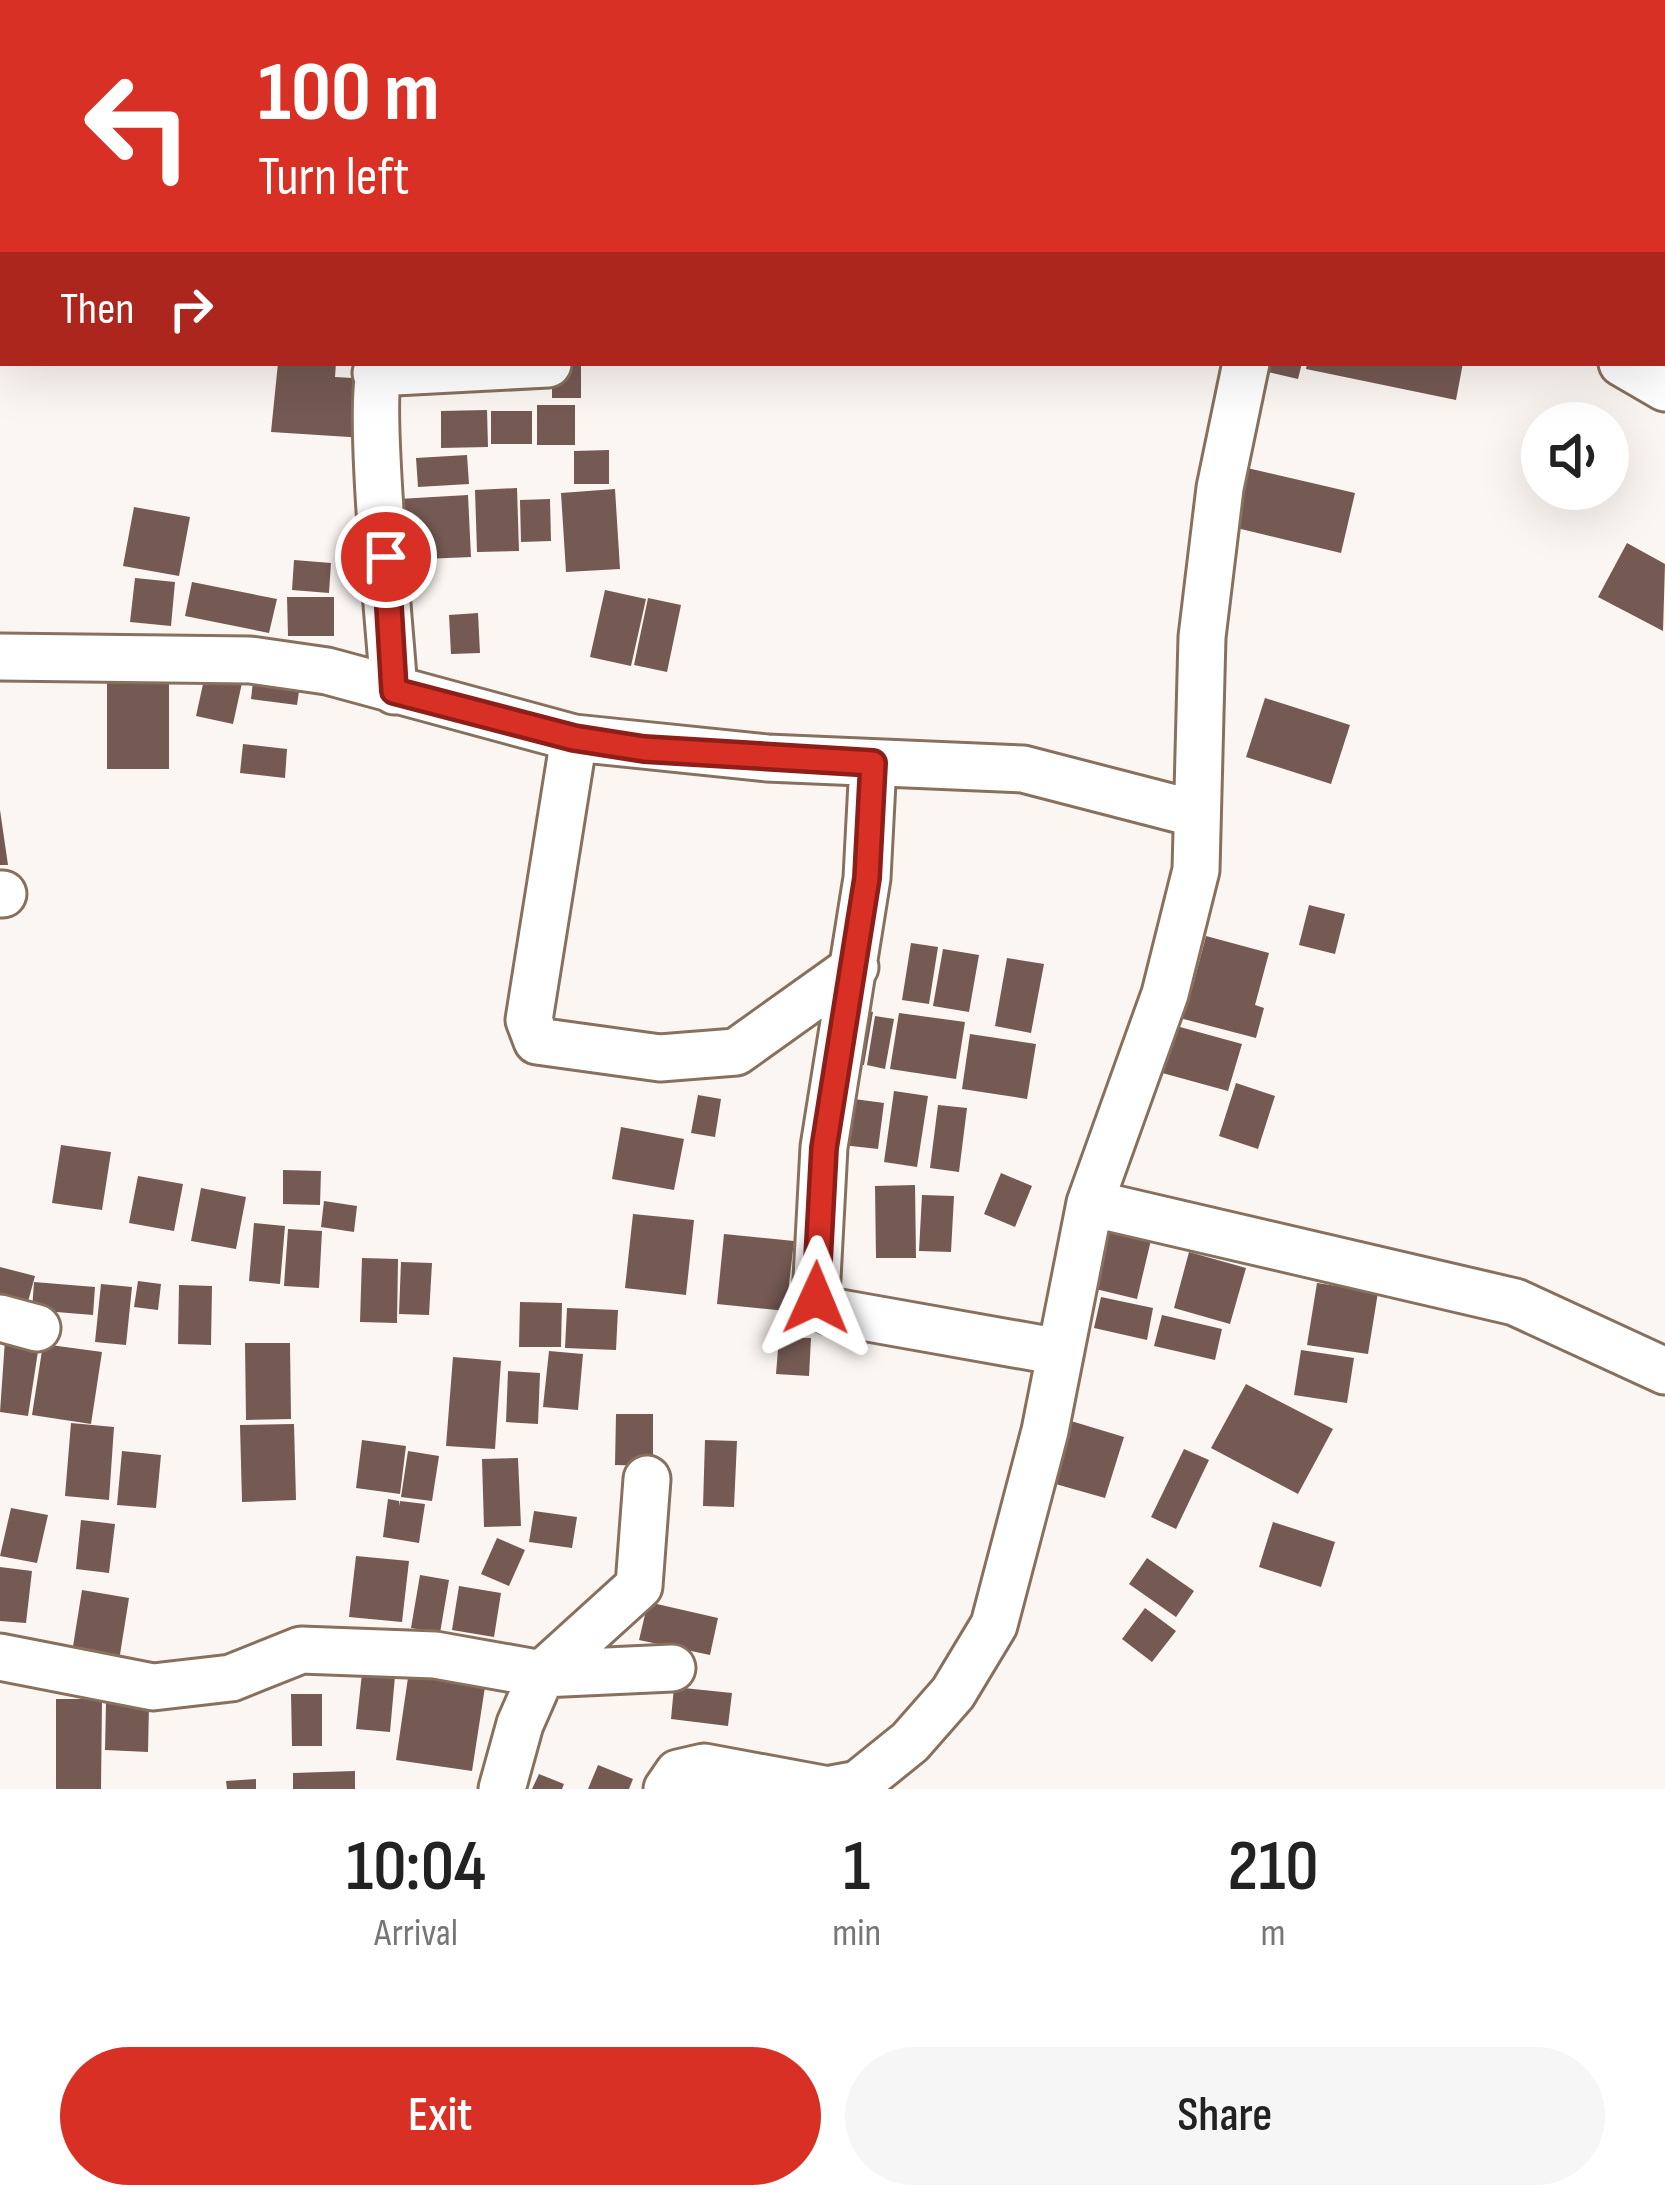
<!DOCTYPE html>
<style>
:root{--surface:#fff;--page:#f6f6f6;--text:#222;--muted:#767676;--accent:#d93025}
body{margin:0;font-family:"Sofia Sans Condensed",sans-serif;background:var(--page);color:var(--text);height:100vh;display:flex;flex-direction:column;font-size:45px;white-space:nowrap}
*{box-sizing:border-box;margin:0}
p{font-size:39px;color:var(--muted)}
.icon{flex:none;width:66px;height:66px;fill:none;stroke:currentColor;stroke-width:2;stroke-linecap:round;stroke-linejoin:round}
.map{position:relative;height:1789px;overflow:hidden}
.sheet{display:flex;flex-direction:column;background:var(--surface);flex:1}
.sheet>*{flex:none}
.hud{position:absolute;left:0px;top:0px;width:1665px;height:366px;box-shadow:0 12px 48px #0002;background:#d93025;color:#fff;overflow:hidden}
.buttons{position:absolute;left:1521px;top:402px;display:grid;gap:24px}
.buttons a{display:grid;place-items:center;width:108px;height:108px;border-radius:50%;background:var(--surface);box-shadow:0 12px 48px #0002;font-size:60px}
.pin{position:absolute;display:grid;place-items:center;width:102px;height:102px;color:#fff;margin:-51px;border:6px solid #fff;border-radius:50%;box-shadow:0 3px 12px #0007}
.me{position:absolute;width:132px;margin:-66px;rotate:1deg;stroke-linejoin:round;filter:drop-shadow(0 0 9px #0008)}
.turn{display:flex;align-items:center;gap:42px;height:252px;padding:0 60px;font-size:54px}
.turn .icon{width:156px;height:156px;stroke-width:2.5}
.turn b{display:block;font-size:84px;line-height:102px}
.then{display:flex;align-items:center;height:114px;padding:0 60px;background:#0003;gap:24px;font-size:45px}
.eta{display:flex;justify-content:space-evenly;align-items:center;height:204px;text-align:center}
.eta b{font-size:72px;font-weight:600;line-height:84px}
.primary-button{display:flex;gap:24px;margin-top:auto;padding:24px 60px}
.primary-button a{flex:1;height:138px;border-radius:72px;background:var(--accent);color:#fff;font-size:48px;font-weight:600;line-height:138px;text-align:center}
.primary-button a+a{background:var(--page);color:var(--text)}
.map>svg:first-child{display:block}
.building{fill:#755953}
.lines{fill:none;stroke-linecap:round;stroke-linejoin:round}
.minor-casing{stroke:#87715e;stroke-width:51}
.minor{stroke:#fff;stroke-width:45}
.route-casing{stroke:#8d1f18;stroke-width:30}
.route{stroke:#d93025;stroke-width:21}
</style>
<div class="map">
<svg width="1665" height="1789" viewBox="0 0 1665 1789">
<rect width="100%" height="100%" fill="#fbf6f2"/>
<path class="building" d="M278,363H336L335,377L369,379L365,438L271,432Z
M552,363H581V398H552Z
M1264,363H1302L1298,379L1263,371Z
M1307,363H1463L1456,400L1306,369Z
M537,405H575V445H537Z
M487,410L488,447L441,448V411Z
M491,411H532V444H491Z
M609,450V484H574V451Z
M467,455L469,484L418,487L416,458Z
M1230,464L1355,493L1341,553L1216,523Z
M517,488L519,551L477,552L475,490Z
M615,489L620,569L566,572L561,493Z
M468,495L471,557L401,560L398,499Z
M550,499L551,541L521,542L520,500Z
M134,507L190,517L179,576L123,566Z
M1627,543L1665,564L1663,631L1598,597Z
M294,560L331,563L329,593L292,590Z
M135,578L175,582L171,626L130,622Z
M192,582L277,599L269,633L185,616Z
M605,590L646,599L631,666L590,657Z
M287,597H334V636H288Z
M648,598L681,605L667,672L634,665Z
M478,613L480,653L451,654L449,615Z
M255,664L302,671L297,705L251,699Z
M107,665H169V769H107Z
M205,675L242,683L233,724L196,716Z
M1265,698L1350,725L1331,784L1246,757Z
M243,744L287,749L285,778L240,773Z
M0,810L8,865H0Z
M1309,905L1345,914L1335,954L1299,945Z
M1206,936L1269,953L1255,1005L1264,1008L1256,1038L1172,1016L1180,986L1192,989Z
M911,943L938,947L929,1004L902,1000Z
M943,949L979,955L969,1012L933,1006Z
M1007,958L1044,964L1031,1033L995,1026Z
M850,1008L873,1012L864,1065L840,1061Z
M899,1013L965,1022L956,1079L890,1069Z
M875,1016L894,1019L885,1069L867,1065Z
M1169,1024L1242,1044L1228,1091L1155,1071Z
M970,1034L1036,1044L1027,1099L962,1089Z
M1236,1083L1275,1096L1258,1149L1219,1136Z
M894,1091L928,1096L917,1167L884,1162Z
M698,1095L721,1099L715,1137L691,1133Z
M839,1097L884,1103L878,1149L833,1144Z
M938,1105L967,1108L959,1172L930,1168Z
M621,1127L684,1139L674,1190L612,1179Z
M61,1145L111,1152L102,1210L52,1203Z
M283,1170L321,1171L320,1205L283,1204Z
M1001,1173L1032,1186L1015,1227L984,1214Z
M138,1176L183,1184L174,1231L129,1223Z
M915,1185L916,1258H876L875,1186Z
M201,1188L246,1197L236,1249L191,1241Z
M922,1195L954,1196L951,1252L919,1251Z
M324,1201L357,1206L354,1232L321,1227Z
M633,1214L694,1220L686,1295L625,1288Z
M254,1223L285,1226L280,1284L249,1281Z
M1090,1225L1151,1240L1137,1299L1075,1284Z
M288,1229L322,1231L319,1288L284,1286Z
M724,1234L794,1241L786,1311L717,1304Z
M1189,1252L1246,1268L1230,1324L1174,1308Z
M362,1258L398,1259L397,1323L360,1322Z
M401,1262L432,1263L429,1315L399,1314Z
M0,1267L35,1276L26,1309L0,1302Z
M138,1281L161,1284L158,1310L134,1307Z
M34,1282L95,1287L93,1315L32,1310Z
M1317,1283L1378,1292L1368,1354L1307,1345Z
M101,1284L132,1287L126,1345L95,1342Z
M179,1285L212,1286L211,1345L178,1344Z
M1101,1297L1153,1308L1147,1340L1094,1328Z
M520,1302L562,1303L561,1347H519Z
M567,1308L618,1310L616,1350L565,1348Z
M1162,1315L1222,1329L1215,1360L1154,1346Z
M779,1337L811,1338L809,1376L776,1374Z
M5,1340L39,1345L28,1416L0,1412Z
M245,1343H290L291,1419L246,1420Z
M43,1344L102,1352L91,1424L32,1415Z
M1301,1350L1354,1358L1347,1403L1294,1395Z
M549,1351L583,1354L578,1410L543,1407Z
M453,1357L501,1361L495,1449L446,1446Z
M508,1371L540,1373L538,1424L506,1422Z
M1246,1384L1333,1429L1298,1494L1211,1448Z
M616,1414H653V1466L615,1465Z
M1071,1421L1124,1437L1105,1498L1052,1483Z
M71,1423L114,1427L109,1500L65,1496Z
M294,1424L296,1500L242,1502L240,1425Z
M362,1440L406,1446L400,1494L356,1488Z
M705,1440L737,1441L734,1507L703,1506Z
M1184,1449L1209,1460L1176,1529L1151,1517Z
M122,1451L161,1455L156,1508L117,1505Z
M408,1451L439,1456L432,1501L401,1497Z
M518,1458L521,1526L484,1527L482,1459Z
M388,1499L399,1501L400,1506V1501L425,1504L419,1543L383,1537Z
M11,1508L48,1515L37,1563L0,1556Z
M534,1511L577,1517L572,1548L529,1542Z
M81,1520L115,1524L109,1573L76,1569Z
M1273,1522L1335,1542L1321,1587L1259,1567Z
M497,1538L525,1550L509,1586L481,1574Z
M356,1556L409,1561L402,1622L349,1617Z
M1147,1558L1194,1591L1176,1617L1129,1584Z
M0,1567L32,1571L26,1623L0,1621Z
M420,1575L449,1580L440,1633L411,1628Z
M459,1586L501,1593L494,1637L452,1630Z
M82,1590L129,1598L118,1667L71,1659Z
M648,1602L718,1618L710,1655L639,1640Z
M1145,1608L1176,1631L1152,1662L1122,1639Z
M410,1664L487,1674L472,1771L396,1760Z
M362,1673L395,1676L390,1732L356,1729Z
M674,1687L732,1693L728,1726L671,1719Z
M291,1694H322V1746H292Z
M56,1699H102L101,1789H56Z
M106,1703L149,1705L148,1752L105,1750Z
M598,1765L633,1779L629,1789H588Z
M355,1771V1789H293V1773Z
M539,1774L564,1784L562,1789H532Z
M256,1779V1789H227L226,1781Z"/>
<g class="lines">
<defs>
<path id="minor" d="M361,0L363,3
M988,0L997,3
M473,3L491,0
M1065,3V0
M382,363C365,392 391,640 394,691
M1622,363L1665,388
M376,373L548,364
M0,657L250,660L327,671L574,738L767,758L1023,769L1197,814
M574,738L529,1020L537,1041L660,1058L736,1052L855,967
M873,763L867,878L824,1147L816,1297L829,1311L1060,1352
M0,894H3
M1090,1203L1515,1302L1665,1371
M0,1318L37,1328
M0,1657L153,1687L231,1678L301,1650L435,1655L542,1674L672,1668
M502,1789L520,1724L542,1674L639,1586L647,1479
M667,1789L678,1773L704,1767L823,1789
M831,1789L858,1784L910,1742L953,1693L994,1625L1045,1431L1090,1203L1165,994L1196,870L1202,637L1220,488L1246,363"/>
</defs>
<use href="#minor" class="minor-casing"/>
<use href="#minor" class="minor"/>
</g>
<g class="lines">
<defs>
<path id="route" d="M386,557L394,691L574,738L644,749L873,763L867,878L824,1148L816,1298"/>
</defs>
<use href="#route" class="route-casing"/>
<use href="#route" class="route"/>
</g>
</svg>
<div class="buttons">
<a><svg class="icon" aria-label="sound" viewBox="0 0 24 24"><path d="M4 9h4l5-4v14l-5-4H4zM17 9q2 3 0 6"/></svg></a>
</div>
<div class="pin" style="left:386px;top:557px;background:#d93025"><svg class="icon" aria-label="arrive" viewBox="0 0 24 24"><path d="M6 21V4h12l-3 4 3 4H6"/></svg></div>
<svg class="me" style="left:816px;top:1298px" viewBox="-20 -20 40 40"><path d="M0-17L14 15 0 8-14 15z" fill="#d93025" stroke="#fff" stroke-width="4"/></svg>
<div class="hud">
<div class="turn"><svg class="icon" aria-label="left" viewBox="0 0 24 24"><path d="M17 20v-9H6M10 6l-5 5 5 5"/></svg><div><b>100 m</b>Turn left</div></div>
<div class="then">Then<svg class="icon" aria-label="right" viewBox="0 0 24 24"><path d="M7 20v-9h11M14 6l5 5-5 5"/></svg></div>
</div>
</div>
<section class="sheet">
<div class="eta">
<div><b>10:04</b><p>Arrival</p></div>
<div><b>1</b><p>min</p></div>
<div><b>210</b><p>m</p></div>
</div>
<div class="primary-button"><a>Exit</a><a>Share</a></div>
</section>
